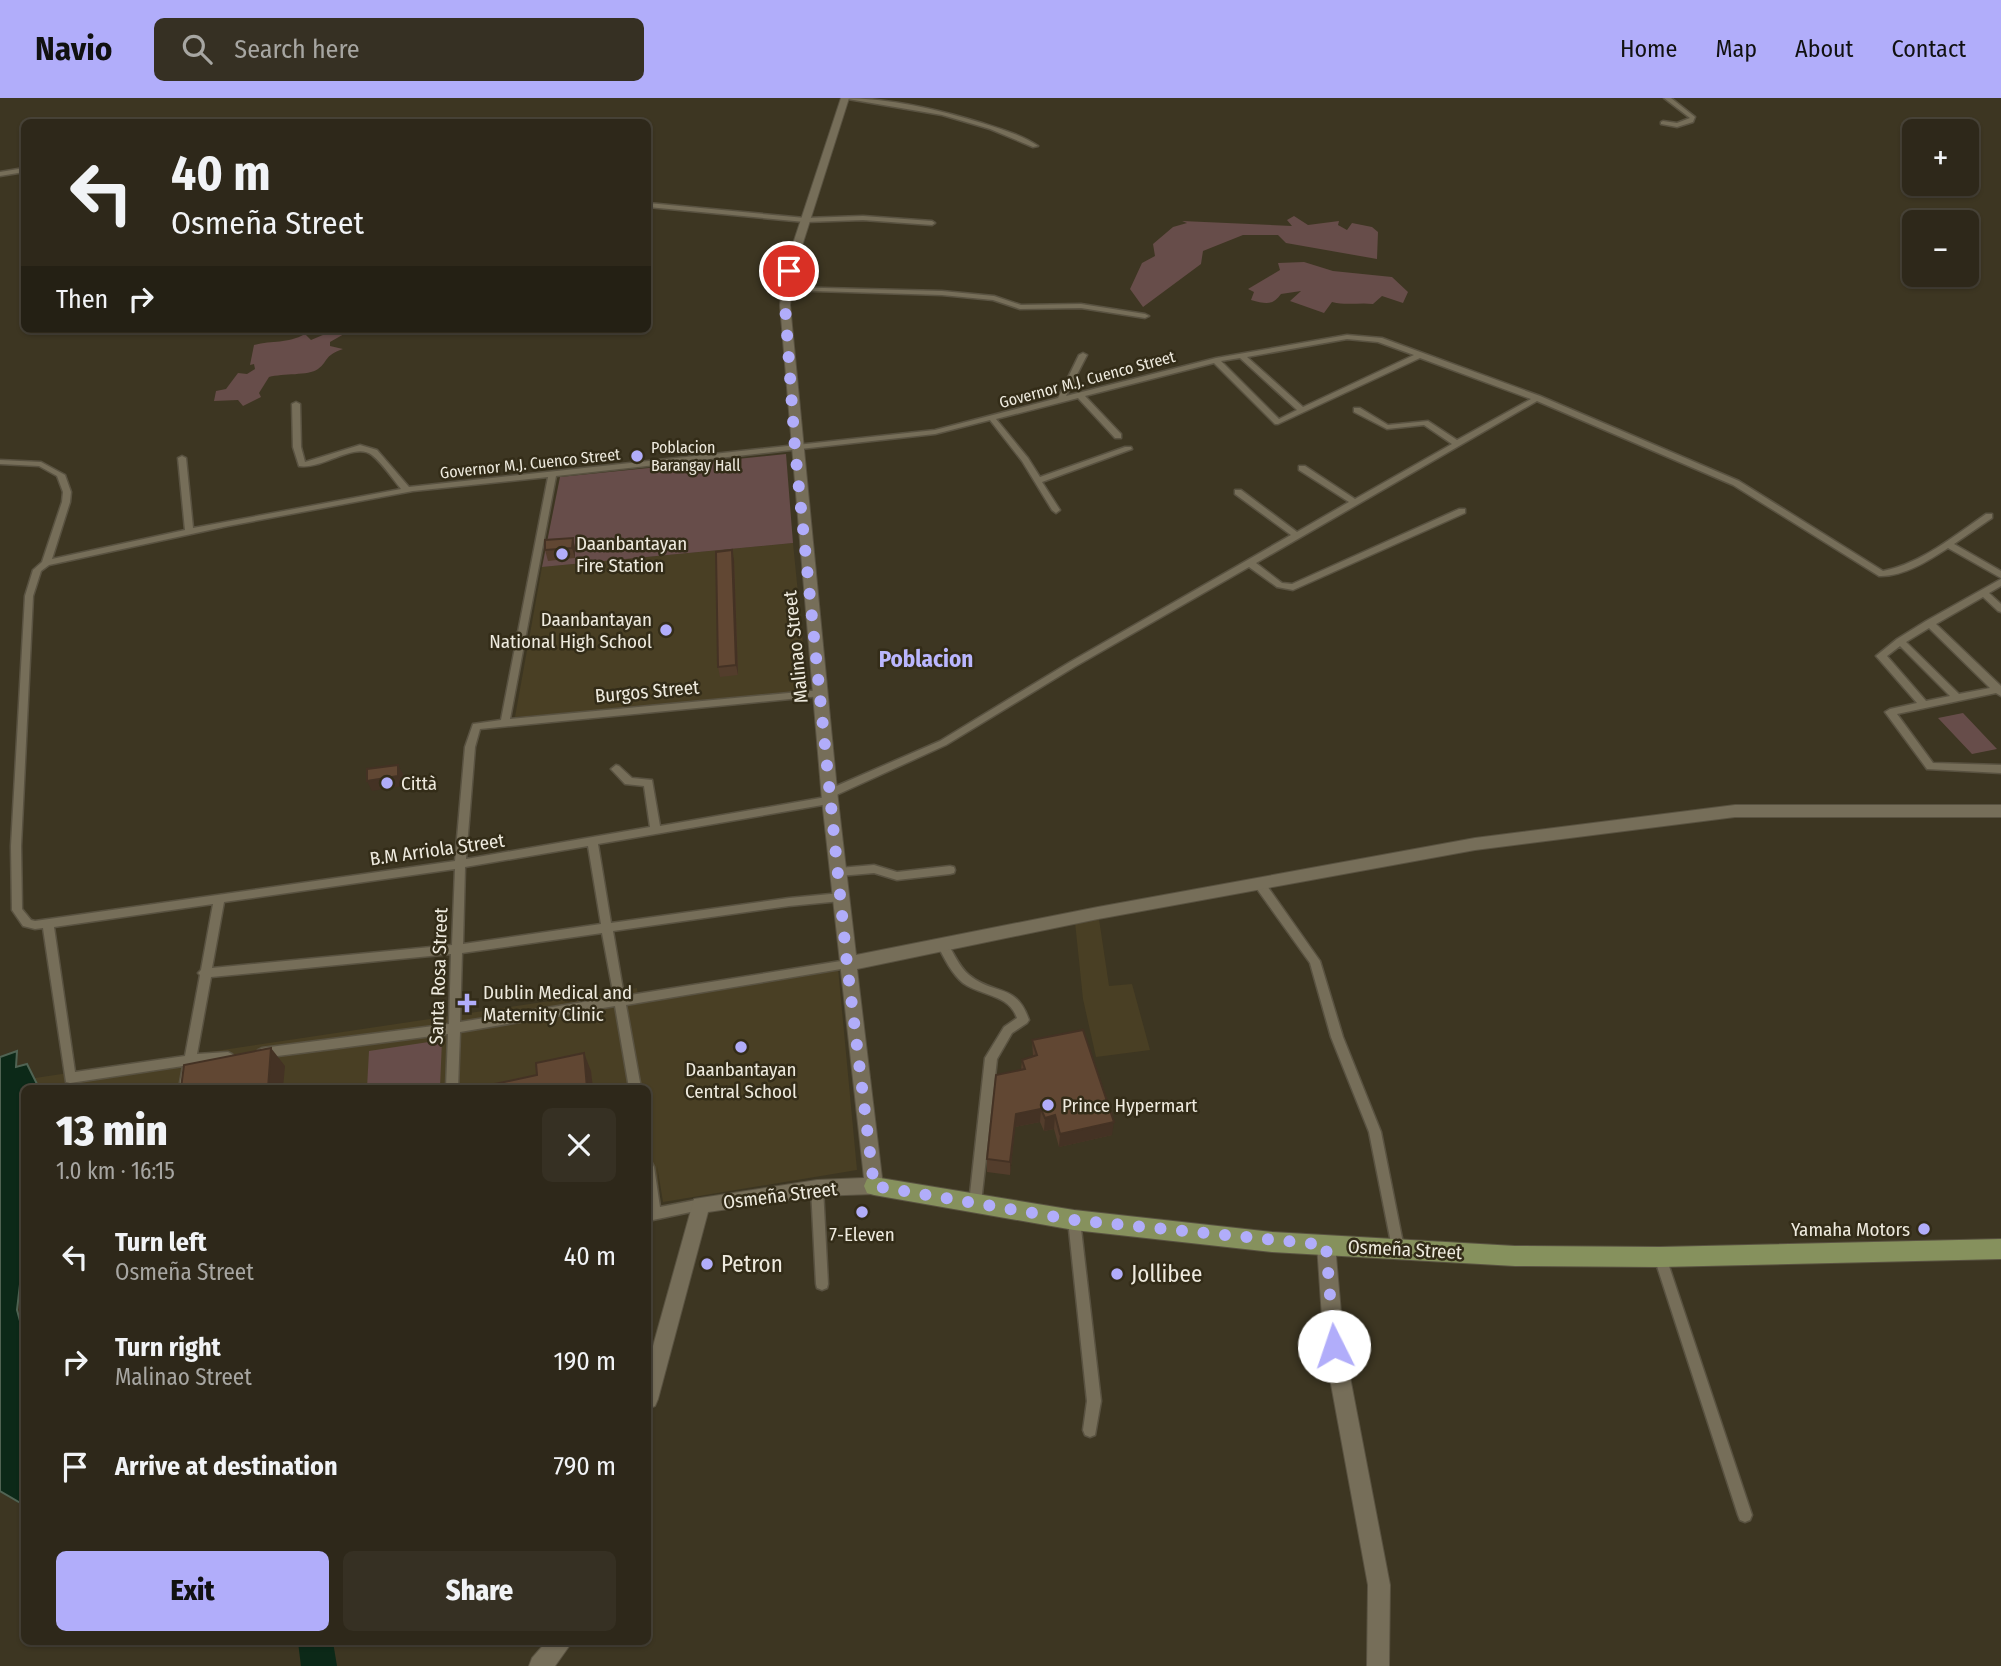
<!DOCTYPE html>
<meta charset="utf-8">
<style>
:root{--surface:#2e281a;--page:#363023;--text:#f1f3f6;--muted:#a7a6a2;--line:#494439;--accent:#b1adfa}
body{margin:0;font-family:"Fira Sans Condensed",sans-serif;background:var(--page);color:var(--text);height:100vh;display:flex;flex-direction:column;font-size:26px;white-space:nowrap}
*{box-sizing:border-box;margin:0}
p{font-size:23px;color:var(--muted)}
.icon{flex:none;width:38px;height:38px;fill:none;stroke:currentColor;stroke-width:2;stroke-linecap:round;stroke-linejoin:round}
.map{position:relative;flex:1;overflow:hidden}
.details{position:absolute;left:21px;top:987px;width:630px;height:560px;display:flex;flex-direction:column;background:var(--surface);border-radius:10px;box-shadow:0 2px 5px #0004,0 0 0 2px var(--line)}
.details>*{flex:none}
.top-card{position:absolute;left:21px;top:21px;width:630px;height:214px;border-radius:10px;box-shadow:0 2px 5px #0004,0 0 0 2px var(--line);background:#2e281a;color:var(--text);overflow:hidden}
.fabs{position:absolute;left:1902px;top:21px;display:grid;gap:14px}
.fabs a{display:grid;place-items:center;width:77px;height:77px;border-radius:10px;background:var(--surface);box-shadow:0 2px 5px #0004,0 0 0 2px var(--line);font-size:35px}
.pin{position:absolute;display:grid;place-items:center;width:60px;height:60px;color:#fff;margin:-30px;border:4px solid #fff;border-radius:50%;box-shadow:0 2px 7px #0007}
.me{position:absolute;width:77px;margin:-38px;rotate:356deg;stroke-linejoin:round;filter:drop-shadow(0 0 5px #0008)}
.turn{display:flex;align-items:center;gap:24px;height:147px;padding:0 35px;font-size:32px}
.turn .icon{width:91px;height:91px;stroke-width:2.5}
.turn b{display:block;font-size:49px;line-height:60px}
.then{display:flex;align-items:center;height:66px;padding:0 35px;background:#0003;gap:14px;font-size:26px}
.round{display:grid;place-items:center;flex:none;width:74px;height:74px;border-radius:10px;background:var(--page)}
.headline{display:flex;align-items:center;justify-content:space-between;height:119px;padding:0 35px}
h1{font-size:42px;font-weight:800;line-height:52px}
.button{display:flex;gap:14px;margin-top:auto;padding:14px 35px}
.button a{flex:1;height:80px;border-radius:10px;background:var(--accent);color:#111;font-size:28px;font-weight:800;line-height:80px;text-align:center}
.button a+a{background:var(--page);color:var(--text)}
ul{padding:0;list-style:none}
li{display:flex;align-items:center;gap:21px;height:105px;padding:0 35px}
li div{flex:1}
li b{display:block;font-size:26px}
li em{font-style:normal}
header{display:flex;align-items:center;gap:42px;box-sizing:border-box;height:98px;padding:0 35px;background:var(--accent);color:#111}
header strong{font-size:33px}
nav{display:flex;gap:38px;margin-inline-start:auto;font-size:24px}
.search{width:490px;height:63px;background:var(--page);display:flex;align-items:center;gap:18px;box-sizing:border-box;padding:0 24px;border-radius:10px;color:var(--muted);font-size:26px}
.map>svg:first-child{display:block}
.built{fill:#493f24}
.green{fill:#674d4a}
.water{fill:#0c2918;stroke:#506353;stroke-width:2}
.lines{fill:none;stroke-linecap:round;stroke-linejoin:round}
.river{fill:#0c2918;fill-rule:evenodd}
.street-casing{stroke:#595241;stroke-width:3}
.secondary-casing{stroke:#595241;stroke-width:2}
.primary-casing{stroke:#595241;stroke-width:2}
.street{fill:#766e59;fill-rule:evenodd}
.secondary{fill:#766e59;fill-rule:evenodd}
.primary{fill:#86915d;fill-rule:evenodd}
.wall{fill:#533d2c}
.shaded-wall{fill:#443224}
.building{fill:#614733;stroke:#443224;stroke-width:2}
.route{stroke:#b1adfa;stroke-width:12;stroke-dasharray:0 21.6}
.poi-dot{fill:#b1adfa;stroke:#332c18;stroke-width:2.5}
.labels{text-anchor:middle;stroke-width:5;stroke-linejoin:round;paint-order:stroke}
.far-street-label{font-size:16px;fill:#eeeade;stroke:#332c18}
.far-poi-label{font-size:16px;fill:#eeeade;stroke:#332c18;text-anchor:start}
.poi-label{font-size:19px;fill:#eeeade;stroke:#332c18;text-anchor:start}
.street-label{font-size:19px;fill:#eeeade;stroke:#332c18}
.quarter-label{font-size:23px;font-weight:bold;fill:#bab6fe;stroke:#332c18}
.near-poi-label{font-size:23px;fill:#eeeade;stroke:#332c18;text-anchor:start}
</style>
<header>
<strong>Navio</strong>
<div class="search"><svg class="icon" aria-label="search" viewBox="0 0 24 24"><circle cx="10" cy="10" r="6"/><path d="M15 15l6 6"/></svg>Search here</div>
<nav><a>Home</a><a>Map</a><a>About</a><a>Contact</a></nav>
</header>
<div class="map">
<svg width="2001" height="1568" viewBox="0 0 2001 1568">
<rect width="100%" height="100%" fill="#3d3622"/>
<path class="built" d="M793,445L808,596L515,619L542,469Z
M1099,821L1109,888L1132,886L1150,952L1096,959L1083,901L1075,824Z
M838,870L857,1072L663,1104L657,1067L662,1119L648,1122V990H30L32,977L35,980L637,890L639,905Z"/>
<path class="green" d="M1294,118L1308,127L1339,123L1338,127L1347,132L1352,125L1372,129L1378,134L1377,161L1286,145L1278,137H1243L1203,153L1201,166L1143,209L1130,191L1142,165L1155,158L1153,146L1173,129L1187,125L1182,123L1292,128L1287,122Z
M1304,164L1333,173L1392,179L1408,194L1403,205L1382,198L1373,206C1359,204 1348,208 1332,204L1324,215L1290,203L1301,193L1281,196C1272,208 1266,206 1251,202L1254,194L1248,191L1280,172L1278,165Z
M337,231H343L344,236L330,244V248L343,251C323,258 329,263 318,271C308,278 283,275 269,279L259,295L261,299L243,308L238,302L214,303L216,293L226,291L238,275L247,276L255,271L254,266L250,267L254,247C273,242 287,246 305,236L311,242Z
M786,356L793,445L542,469L560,379Z
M1963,615L1997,651L1972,656L1938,620Z
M442,942L440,990H367L369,953Z"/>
<path class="water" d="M17,953L16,969L27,966L39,990H24V1152L17,1212L24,1238V1407L0,1393V959Z"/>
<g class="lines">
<path class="river" d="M298,1544H333L337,1568H301Z"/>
<defs>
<path id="street" d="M842,0C889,0 937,11 982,25C1001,31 1022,37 1038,48L1033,49L990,31L942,17Z
M1664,0H1671L1695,19L1693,24L1677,29L1661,26V24L1663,23L1677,25L1690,20Z
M24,70V74L0,78V74Z
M648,105L805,120L863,118L932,123L935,125L932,127L863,122L805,124L648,109Z
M785,189L942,193L994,198L1021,207L1081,206L1145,216L1149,218L1145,220L1081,210L1020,211L993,202L942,197L783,192L782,191Z
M1347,237L1382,240L1540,298L1739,383L1883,473C1922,465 1954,438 1986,416H1992V420L1954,446L2001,473V480L1948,450C1928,463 1903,479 1879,478L1733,387L1537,303L1256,465L1282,485L1292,486L1459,411H1465V415L1293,492L1277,489L1249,469L1076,568L946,647L832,699L835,702L834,705L598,746L611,825L789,800L841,795L845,796L846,799L845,802L841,803L789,808L613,833L624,898L847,862L851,863L852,866L851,869L847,870L626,907L641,990H629L615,908L460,934L458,990H446L448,936L262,960L258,958L256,955L258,952L262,950L449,926L451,856L211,879L197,956L228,954L232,956L234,959L232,962L195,966L191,990H179L183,968L70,985L66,984L43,830L35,831L23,828L12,812L11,748L25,498L33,472L42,464L62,404L63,394L57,378L39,368L0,366V362L41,364L65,377L71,394L70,404L52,461L185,432L178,360L182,358L186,360L193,430L401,391C392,380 383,366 372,357C355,343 322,372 299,368L293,349L292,306L296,304L300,306L301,349L305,364L360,347L377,352L409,389L935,332L1058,300L1079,257L1083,255L1087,257L1066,298L1216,260ZM1347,241L1378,244L1414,257L1303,309L1247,259ZM1240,260L1297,312L1279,321L1221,263ZM1420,260L1531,301L1457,342L1428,323L1388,327L1360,310H1354V314L1387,331L1424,327L1452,346L1355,401L1305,368H1299V372L1349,404L1297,434L1241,392H1235V396L1291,437L1070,564L940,643L825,693L824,696L826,699L660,728L652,682L632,680L619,668L616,667L611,671L625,686L644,688L650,729L466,761L475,649L480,631L821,598L826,595L821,592L510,621L556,378L935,336L990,322L1022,363L1052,412L1056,415L1060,412L1042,384L1132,351L1131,349H1125L1040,379L1028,360L996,321L1078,300L1115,340H1121V336L1085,298L1214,265L1275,326H1278ZM548,379L501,622L473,626L465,649L455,763L35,823L31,822L22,811L21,748L33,498L41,473L49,467L228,428L413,393ZM588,748L601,826L463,846L465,769ZM455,771L452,847L212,870L224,804ZM213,806L201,872L198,875L200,877L185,958L75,974L54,829ZM602,835L614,899L460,924L462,855Z
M2001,481V488L1989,495L2001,506V514L1998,513L1983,499L1936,526L2001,588V598L1996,595L1897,616L1933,665L2001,667V675L1927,671L1885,614L1890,611L1917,605L1876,558L1897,541L1926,523ZM1929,530L1990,590L1959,596L1906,544ZM1900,548L1950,598L1926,603L1887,558Z
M874,767L897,774L950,768L954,769L955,772L954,775L950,776L897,782L874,775L839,778L835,777L834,774L835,771L839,770Z
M1261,784L1265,785L1320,863L1343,939L1381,1034L1404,1150L1402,1154L1398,1156L1394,1154L1392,1150L1369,1034L1331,939L1310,865L1257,791L1256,788L1257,785Z
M943,844L947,845C954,855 959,869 969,877C994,898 1016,884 1029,922L1027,925L1012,935L997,961L981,1105L979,1109L975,1111L971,1109L969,1105L985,960L1004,929L1017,920C1009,896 981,898 963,885C952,876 944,860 938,848L939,845Z
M648,1064L652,1065L654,1069L660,1109L701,1101L705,1103L707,1107L705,1111L648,1123Z
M817,1084L821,1086L823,1090L828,1186L827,1190L822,1192L817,1190L816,1186L811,1090L813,1086Z
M1074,1116L1078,1118L1080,1122L1101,1303L1095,1337L1090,1339L1085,1337L1083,1332L1087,1303L1068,1122L1070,1118Z
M1660,1153L1664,1155L1666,1159L1752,1417L1750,1422L1745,1424L1740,1422L1738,1417L1654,1159L1656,1155Z"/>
<path id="secondary" d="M841,0H849L794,173L790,207L838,702L856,857L1098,809L1475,740L1735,707H2001V719H1735L1475,752L1098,821L857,871L883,1088L881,1094L874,1096L817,1098L708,1114L658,1301L655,1308L648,1311V1266L694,1101L817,1082L864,1080L822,702L780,207L784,173Z
M1326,1138L1333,1141L1335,1147L1344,1248L1390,1487L1389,1568H1367L1368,1487L1324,1248L1317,1147L1319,1141Z
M546,1544H572L555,1568H529L532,1560Z"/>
<path id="primary" d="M874,1079L1074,1112L1272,1134L1515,1148L1660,1149L2001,1141V1161L1660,1169L1515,1168L1272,1154L1074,1132L874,1097L867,1095L864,1088L867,1081Z"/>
</defs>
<use href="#street" class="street-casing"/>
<use href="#secondary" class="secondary-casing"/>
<use href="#primary" class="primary-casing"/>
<use href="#street" class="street"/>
<use href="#secondary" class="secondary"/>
<use href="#primary" class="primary"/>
</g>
<path class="wall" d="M573,440L575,450V460L548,463L545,452Z
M734,462L738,577L720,579L718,569Z
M1032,942L1112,1037L1059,1049L1054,1031L1044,1033L1040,1024L1015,1029L1010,1077L987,1074V1061L1021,972L1022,962L1033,958Z"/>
<path class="shaded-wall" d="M573,440L575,450V460L572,450Z
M732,452L734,462L738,577L736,567Z
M398,667L403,676V688L372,693L367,683Z
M271,950L285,968L283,990H268Z
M584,955L591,973L593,990H587Z
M1041,1011L1040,1024L1015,1029L1010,1077V1064L1016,1016Z
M1055,1017L1054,1031L1044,1033L1045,1020Z
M1114,1024L1112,1037L1059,1049L1060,1036Z"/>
<path class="building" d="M573,440L572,450L545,452V442Z
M732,452L736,567L718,569L716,454Z
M398,667V678L367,683V671Z
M1083,932L1114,1024L1060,1036L1055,1017L1045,1020L1041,1011L1016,1016L1010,1064L987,1061L996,977L1025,971L1022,962L1037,957L1032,942Z
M271,950L268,990H181L184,967Z
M584,955L587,990H476L537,977L536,965Z"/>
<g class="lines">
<path class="route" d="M789,173L785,207L795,351L847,866L874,1088L1074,1122L1326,1147L1334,1248"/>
</g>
<g class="poi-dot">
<circle cx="637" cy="358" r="7"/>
<circle cx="562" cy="456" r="7"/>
<circle cx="666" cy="532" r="7"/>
<circle cx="387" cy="685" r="7"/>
<path d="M463.5 894.5h7v7h7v7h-7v7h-7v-7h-7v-7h7z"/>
<circle cx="741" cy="949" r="7"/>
<circle cx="1048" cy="1007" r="7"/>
<circle cx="862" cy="1114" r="7"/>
<circle cx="1924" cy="1131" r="7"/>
<circle cx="707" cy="1166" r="7"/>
<circle cx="1117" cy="1176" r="7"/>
</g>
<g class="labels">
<g class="far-street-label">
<text transform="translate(1087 281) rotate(-15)" y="6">Governor M.J. Cuenco Street</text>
<text transform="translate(530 365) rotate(-6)" y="6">Governor M.J. Cuenco Street</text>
</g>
<g class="far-poi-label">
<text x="651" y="355">Poblacion<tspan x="651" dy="18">Barangay Hall</tspan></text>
</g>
<g class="poi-label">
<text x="576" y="452">Daanbantayan<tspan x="576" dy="22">Fire Station</tspan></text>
<text x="652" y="528" text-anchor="end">Daanbantayan<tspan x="652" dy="22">National High School</tspan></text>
<text x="401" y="692">Città</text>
<text x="483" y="901">Dublin Medical and<tspan x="483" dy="22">Maternity Clinic</tspan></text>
<text x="741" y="978" text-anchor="middle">Daanbantayan<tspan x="741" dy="22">Central School</tspan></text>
<text x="1062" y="1014">Prince Hypermart</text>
<text x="1910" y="1138" text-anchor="end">Yamaha Motors</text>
<text x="862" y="1143" text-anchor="middle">7-Eleven</text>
</g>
<g class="street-label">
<text transform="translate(795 549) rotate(-96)" y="7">Malinao Street</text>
<text transform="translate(647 593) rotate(-5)" y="7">Burgos Street</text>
<text transform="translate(437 751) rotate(-8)" y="7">B.M Arriola Street</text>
<text transform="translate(438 878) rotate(-88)" y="7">Santa Rosa Street</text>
<text transform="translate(780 1097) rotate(-7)" y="7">Osmeña Street</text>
<text transform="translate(1405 1151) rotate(3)" y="7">Osmeña Street</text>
</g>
<g class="quarter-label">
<text x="926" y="569">Poblacion</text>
</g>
<g class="near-poi-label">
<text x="721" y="1174">Petron</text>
<text x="1131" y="1184">Jollibee</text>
</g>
</g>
</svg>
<div class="fabs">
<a>+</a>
<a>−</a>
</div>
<div class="pin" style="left:789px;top:173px;background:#d93025"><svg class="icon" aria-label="arrive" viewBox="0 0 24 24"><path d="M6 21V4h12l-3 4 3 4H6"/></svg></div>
<svg class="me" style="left:1334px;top:1248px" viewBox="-20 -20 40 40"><circle r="19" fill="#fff"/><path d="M0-13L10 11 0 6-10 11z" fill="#b1adfa"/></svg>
<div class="top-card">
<div class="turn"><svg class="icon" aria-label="left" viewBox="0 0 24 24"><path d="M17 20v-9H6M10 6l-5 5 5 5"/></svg><div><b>40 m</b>Osmeña Street</div></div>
<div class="then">Then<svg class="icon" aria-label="right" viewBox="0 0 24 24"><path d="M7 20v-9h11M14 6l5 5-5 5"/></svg></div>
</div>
<section class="details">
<div class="headline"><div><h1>13 min</h1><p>1.0 km · 16:15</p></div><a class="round"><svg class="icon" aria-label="close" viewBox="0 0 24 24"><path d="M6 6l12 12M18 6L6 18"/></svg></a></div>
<ul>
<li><svg class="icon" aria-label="left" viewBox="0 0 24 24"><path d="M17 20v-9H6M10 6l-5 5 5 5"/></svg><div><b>Turn left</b><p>Osmeña Street</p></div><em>40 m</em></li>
<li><svg class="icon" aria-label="right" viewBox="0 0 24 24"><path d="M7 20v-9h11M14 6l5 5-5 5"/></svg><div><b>Turn right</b><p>Malinao Street</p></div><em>190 m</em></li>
<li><svg class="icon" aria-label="arrive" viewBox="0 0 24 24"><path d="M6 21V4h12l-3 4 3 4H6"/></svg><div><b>Arrive at destination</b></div><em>790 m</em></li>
</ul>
<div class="button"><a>Exit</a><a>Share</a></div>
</section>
</div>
